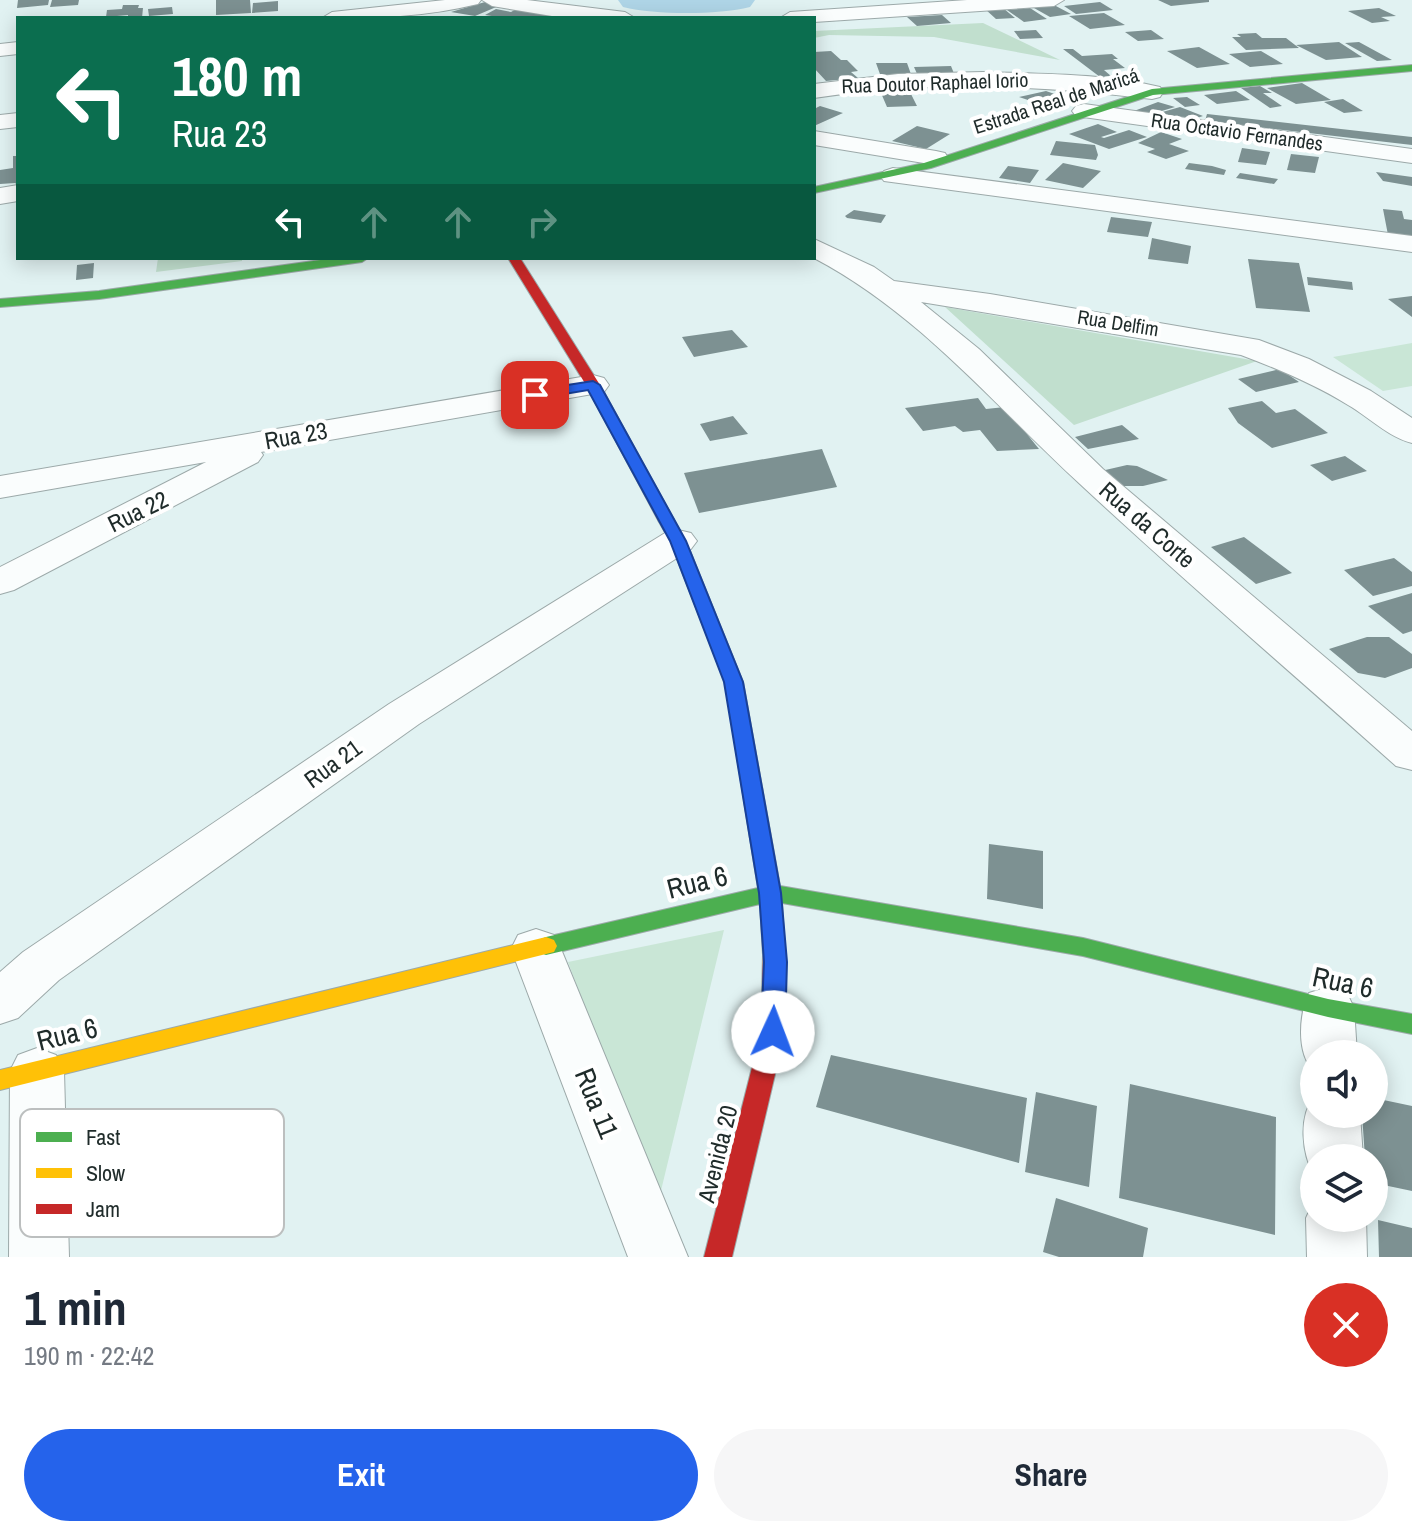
<!DOCTYPE html>
<meta charset="utf-8">
<style>
:root{--surface:#fff;--page:#f6f6f7;--text:#1f2937;--muted:#747a83;--accent:#2563eb}
body{margin:0;font-family:"Archivo Narrow",sans-serif;background:var(--page);color:var(--text);height:100vh;display:flex;flex-direction:column;font-size:30px;white-space:nowrap}
*{box-sizing:border-box;margin:0}
p{font-size:26px;color:var(--muted)}
.icon{flex:none;width:44px;height:44px;fill:none;stroke:currentColor;stroke-width:2;stroke-linecap:round;stroke-linejoin:round}
.map{position:relative;height:1257px;overflow:hidden}
.drawer{display:flex;flex-direction:column;background:var(--surface);flex:1}
.drawer>*{flex:none}
.guide{position:absolute;left:16px;top:16px;width:800px;height:244px;border-radius:0px;box-shadow:0 4px 20px #0003;background:#0b6e4f;color:#fff;overflow:hidden}
.fabs{position:absolute;left:1300px;top:1040px;display:grid;gap:16px}
.fabs a{display:grid;place-items:center;width:88px;height:88px;border-radius:50%;background:var(--surface);box-shadow:0 4px 20px #0003;font-size:40px}
.pin{position:absolute;display:grid;place-items:center;width:68px;height:68px;color:#fff;margin:-34px;border-radius:16px;box-shadow:0 4px 12px #0006}
.me{position:absolute;width:88px;margin:-44px;rotate:2deg;stroke-linejoin:round;filter:drop-shadow(0 0 6px #0008)}
.turn{display:flex;align-items:center;gap:28px;height:168px;padding:0 24px;font-size:36px}
.turn .icon{width:104px;height:104px;stroke-width:2.5}
.turn b{display:block;font-size:56px;line-height:68px}
.lanes{display:flex;align-items:center;height:76px;padding:0 24px;background:#0003;justify-content:center;gap:40px;direction:ltr}
.lanes .off{opacity:.35}
.round{display:grid;place-items:center;flex:none;width:84px;height:84px;border-radius:42px;background:var(--page)}
.head{display:flex;align-items:center;justify-content:space-between;height:136px;padding:0 24px}
h1{font-size:48px;font-weight:700;line-height:60px}
.action{display:flex;gap:16px;margin-top:auto;padding:16px 24px}
.action a{flex:1;height:92px;border-radius:48px;background:var(--accent);color:#fff;font-size:32px;font-weight:700;line-height:92px;text-align:center}
.action a+a{background:var(--page);color:var(--text)}
.map>svg:first-child{display:block}
.green{fill:#c9e6d6}
.forest{fill:#c1dfce}
.lines{fill:none;stroke-linecap:round;stroke-linejoin:round}
.river{fill:#afd5e7;fill-rule:evenodd}
.building{fill:#7d9192}
.street-casing{stroke:#9ca9a9;stroke-width:2}
.fast-casing{stroke:#9ca9a9;stroke-width:2}
.slow-casing{stroke:#9ca9a9;stroke-width:2}
.jam-casing{stroke:#9ca9a9;stroke-width:2}
.street{fill:#fafdfd;fill-rule:evenodd}
.fast{fill:#4caf50;fill-rule:evenodd}
.slow{fill:#ffc107;fill-rule:evenodd}
.jam{fill:#c62828;fill-rule:evenodd}
.route{fill:#2563eb;stroke:#184099;stroke-width:2}
.labels{text-anchor:middle;stroke-width:8;stroke-linejoin:round;paint-order:stroke}
.far-street-label{font-size:20px;fill:#1f2b2a;stroke:#fff}
.street-label{font-size:24px;fill:#1f2b2a;stroke:#fff}
.near-street-label{font-size:28px;fill:#1f2b2a;stroke:#fff}
.key{fill:#fff;stroke:#bcbfbf;stroke-width:2}
.key-label{font-size:22px;fill:#1f2b2a}
</style>
<div class="map">
<svg width="1412" height="1257" viewBox="0 0 1412 1257">
<rect width="100%" height="100%" fill="#e1f2f2"/>
<path class="green" d="M1412,343V386L1383,391L1333,357Z
M724,930L658,1203L568,962Z"/>
<path class="forest" d="M983,23L1060,60L934,37L829,35L814,38V31Z
M158,258H242V261L156,272Z
M945,307L1257,361L1074,425Z"/>
<g class="lines">
<path class="river" d="M618,0H755L750,7C717,15 656,15 623,7Z"/>
</g>
<path class="building" d="M18,0H49L48,5L17,8Z
M52,0H79L78,5L50,7Z
M216,0H250L251,13L216,15Z
M1158,0H1209V2L1171,6Z
M278,1V11L252,13L253,3Z
M485,2L501,5L475,16L451,12Z
M1100,2L1113,10L1076,14L1064,6Z
M123,5H139L138,8H143L142,18H128V15L106,17L107,10L122,9Z
M1054,5L1071,14L1050,17L1034,8Z
M172,7L173,14L149,16L148,9Z
M520,7L571,18H505L485,15L496,9L511,12Z
M1003,8L1015,18L996,19L985,9Z
M1030,8L1047,19L1024,22L1007,10Z
M1379,8L1396,16L1381,17L1390,21L1372,23L1348,11Z
M1104,13L1125,25L1090,29L1069,16Z
M942,15L951,23L917,26L907,17Z
M1036,30L1043,38L1020,39L1014,31Z
M1151,30L1164,39L1138,41L1125,32Z
M1256,33L1262,38H1286L1299,48L1246,50L1232,37H1241L1237,34Z
M1339,42L1362,57L1326,60L1296,45Z
M1359,42L1392,60L1377,61L1345,43Z
M1199,47L1230,64L1197,68L1167,51Z
M1063,49H1073L1082,56L1112,54L1118,59H1113L1125,68L1104,70L1111,76L1100,77Z
M831,51L841,60H847L858,71L851,72L858,78L826,81L814,68V52Z
M1261,51L1283,64L1250,67L1229,54Z
M876,63H907L912,77H881Z
M951,66L955,76H918L914,67Z
M1302,83L1331,100L1296,104L1267,88Z
M1260,86L1272,93H1263L1282,106L1270,108L1241,88Z
M1046,91L1069,99L1046,106L1019,97Z
M1236,91L1250,100L1217,104L1204,95Z
M910,92L917,106L887,107L881,93Z
M1187,97L1200,105L1185,107L1173,98Z
M1343,99L1363,111L1344,113L1324,102Z
M1158,102L1175,107L1145,116L1134,111Z
M820,106L843,113L814,126V109Z
M1180,107L1203,116L1191,120L1152,115Z
M1207,114L1412,137V145L1205,121Z
M1098,124L1117,132L1101,137L1104,138L1129,130L1147,137L1109,149L1069,134Z
M917,126L950,134L926,149L892,141Z
M1161,132L1182,139L1169,144L1189,151L1166,159L1147,152L1155,149L1138,143Z
M1056,141L1095,145L1098,155L1096,160L1050,155Z
M1242,148L1270,152L1266,165L1238,162Z
M1291,154L1319,157L1315,173L1287,170Z
M13,156H18V185L15,183L0,184V170L13,168Z
M1063,163L1101,171L1083,188L1045,180Z
M1189,163L1212,166L1226,170L1224,175L1185,169Z
M1008,166L1039,170L1030,183L999,178Z
M1376,172L1412,177V186L1383,181Z
M1240,173L1278,179L1274,184L1236,178Z
M1383,209L1402,211L1404,219L1412,220V238L1388,235Z
M854,210L886,215L881,223L847,218L845,216Z
M1111,217L1152,222L1148,237L1107,232Z
M1152,238L1191,246L1188,264L1148,259Z
M1248,259L1299,263L1310,312L1256,308Z
M94,263L93,278L76,280L77,265Z
M1307,277L1352,282L1353,290L1308,285Z
M1412,296V317L1388,299Z
M732,330L748,347L694,357L682,337Z
M1280,369L1299,382L1256,392L1238,379Z
M978,398L986,409L1005,407L1039,449L997,451L980,430L963,432L955,426L923,431L905,408Z
M1262,401L1276,413L1295,409L1328,433L1272,448L1238,423L1228,408Z
M733,416L748,434L710,441L700,424Z
M1122,425L1139,439L1088,449L1075,437Z
M822,449L837,487L699,513L684,473Z
M1345,456L1367,471L1332,481L1310,465Z
M1127,465L1137,466L1168,480L1143,486H1118L1101,471Z
M1244,537L1292,573L1256,584L1211,547Z
M1394,558L1412,572V586L1373,596L1344,570Z
M1412,593V631L1403,634L1368,606Z
M1367,637H1389L1412,654V668L1385,678L1358,673L1329,649Z
M989,844L1043,851V909L987,899Z
M831,1055L1027,1098L1019,1163L816,1107Z
M1130,1084L1276,1117L1275,1235L1119,1198Z
M1036,1092L1097,1106L1089,1187L1025,1172Z
M1374,1098L1412,1106V1191L1374,1183V1158H1365L1362,1114H1374Z
M1056,1198L1148,1228L1143,1257H1059L1043,1252Z
M1378,1220L1412,1228V1257H1379Z"/>
<g class="lines">
<defs>
<path id="street" d="M445,0H481L478,4C426,17 375,18 322,18L332,12Z
M482,0H527L625,12L635,18H564L492,6Z
M967,0H1064L1054,6L814,22V18H780L790,12Z
M18,42V54L0,56V44Z
M983,72C1041,74 1104,73 1160,87L1163,92L1160,97L1152,99C1038,85 927,80 814,98V84L898,74Z
M1084,104L1412,149V163L1076,116L1072,111L1076,106Z
M18,113V127L0,129V115Z
M814,131L936,151L945,153L948,158L945,163L936,165L814,145Z
M893,168L1412,236V252L884,181L880,176L884,171Z
M18,185V201L0,204V188Z
M814,239L874,267L894,281L990,294L1259,340L1309,359L1371,391L1412,418V443C1388,437 1369,417 1348,405C1314,384 1278,369 1241,355L921,302L979,349L1103,469L1412,731V770L1396,766C1291,672 1183,580 1080,484C994,405 919,313 814,258Z
M593,375L604,378L609,385L604,392L261,452L263,455L258,462L14,590L0,594V567L206,462L0,498V476Z
M678,530L691,533L697,541L691,549L419,724L59,980L18,1018L0,1024V972L23,952L389,704L665,533Z
M536,929L554,935L561,949L688,1257H628L511,949L518,935Z
M1328,987L1347,993L1354,1008L1357,1054H1314V1071C1296,1054 1299,1014 1309,993Z
M37,1048L56,1055L64,1071L69,1257H9L10,1071L18,1055Z
M1314,1096V1114H1360L1363,1158H1314V1176C1302,1153 1298,1118 1314,1096Z
M1314,1201V1218H1366L1367,1257H1307L1306,1218Z"/>
<path id="fast" d="M1412,65V71L1153,95L931,168L814,193V187L924,163L1152,89Z
M335,258H368L362,262L99,299L0,307V299L99,291Z
M666,515L672,517L686,541L743,682L780,886L1083,938L1328,999L1412,1014V1034L1328,1017L1083,956L782,903L785,955L782,961L774,964L766,961L763,955L760,904L546,955L538,952L535,946L538,940L546,937L758,888L725,682L670,541L658,520Z"/>
<path id="slow" d="M546,937L554,940L557,946L554,952L0,1090V1070Z"/>
<path id="jam" d="M508,258H520L600,385L674,520L672,523H660L658,520L586,385Z
M774,946L782,949L785,955V1032L732,1257H704L761,1032L763,955L766,949Z"/>
</defs>
<use href="#street" class="street-casing"/>
<use href="#fast" class="fast-casing"/>
<use href="#slow" class="slow-casing"/>
<use href="#jam" class="jam-casing"/>
<use href="#street" class="street"/>
<use href="#fast" class="fast"/>
<use href="#slow" class="slow"/>
<use href="#jam" class="jam"/>
</g>
<path class="route" d="M593,381L600,385L686,541L743,682L781,893L787,962L785,1032L781,1039L773,1042L764,1039L761,1032L764,962L759,893L724,682L670,541L588,390L535,399L527,395L535,390Z"/>
<g class="labels">
<g class="far-street-label">
<text transform="translate(935 83) rotate(-2)" y="7">Rua Doutor Raphael Iorio</text>
<text transform="translate(1056 101) rotate(-18)" y="7">Estrada Real de Maricá</text>
<text transform="translate(1237 132) rotate(8)" y="7">Rua Octavio Fernandes</text>
<text transform="translate(1118 323) rotate(9)" y="7">Rua Delfim</text>
</g>
<g class="street-label">
<text transform="translate(296 436) rotate(-10)" y="8">Rua 23</text>
<text transform="translate(138 512) rotate(-26)" y="8">Rua 22</text>
<text transform="translate(1147 525) rotate(41)" y="8">Rua da Corte</text>
<text transform="translate(333 764) rotate(-36)" y="8">Rua 21</text>
<text transform="translate(718 1154) rotate(-76)" y="8">Avenida 20</text>
</g>
<g class="near-street-label">
<text transform="translate(697 882) rotate(-14)" y="10">Rua 6</text>
<text transform="translate(1343 982) rotate(12)" y="10">Rua 6</text>
<text transform="translate(67 1034) rotate(-14)" y="10">Rua 6</text>
<text transform="translate(597 1103) rotate(68)" y="10">Rua 11</text>
</g>
</g>
<rect x="20" y="1109" width="264" height="128" rx="12" class="key"/>
<rect x="36" y="1132" width="36" height="10" fill="#4caf50"/>
<rect x="36" y="1168" width="36" height="10" fill="#ffc107"/>
<rect x="36" y="1204" width="36" height="10" fill="#c62828"/>
<g class="key-label">
<text x="86" y="1145">Fast</text>
<text x="86" y="1181">Slow</text>
<text x="86" y="1217">Jam</text>
</g>
</svg>
<div class="fabs">
<a><svg class="icon" aria-label="sound" viewBox="0 0 24 24"><path d="M4 9h4l5-4v14l-5-4H4zM17 9q2 3 0 6"/></svg></a>
<a><svg class="icon" aria-label="layers" viewBox="0 0 24 24"><path d="M12 4l9 5-9 5-9-5zM3 14l9 5 9-5"/></svg></a>
</div>
<div class="pin" style="left:535px;top:395px;background:#d93025"><svg class="icon" aria-label="arrive" viewBox="0 0 24 24"><path d="M6 21V4h12l-3 4 3 4H6"/></svg></div>
<svg class="me" style="left:773px;top:1032px" viewBox="-20 -20 40 40"><circle r="19" fill="#fff"/><path d="M0-13L10 11 0 6-10 11z" fill="#2563eb"/></svg>
<div class="guide">
<div class="turn"><svg class="icon" aria-label="left" viewBox="0 0 24 24"><path d="M17 20v-9H6M10 6l-5 5 5 5"/></svg><div><b>180 m</b>Rua 23</div></div>
<div class="lanes"><svg class="icon" aria-label="left" viewBox="0 0 24 24"><path d="M17 20v-9H6M10 6l-5 5 5 5"/></svg><svg class="icon off" aria-label="ahead" viewBox="0 0 24 24"><path d="M12 20V5M6 11l6-6 6 6"/></svg><svg class="icon off" aria-label="ahead" viewBox="0 0 24 24"><path d="M12 20V5M6 11l6-6 6 6"/></svg><svg class="icon off" aria-label="right" viewBox="0 0 24 24"><path d="M7 20v-9h11M14 6l5 5-5 5"/></svg></div>
</div>
</div>
<section class="drawer">
<div class="head"><div><h1>1 min</h1><p>190 m · 22:42</p></div><a class="round" style="background:#d93025;color:#fff"><svg class="icon" aria-label="close" viewBox="0 0 24 24"><path d="M6 6l12 12M18 6L6 18"/></svg></a></div>
<div class="action"><a>Exit</a><a>Share</a></div>
</section>
